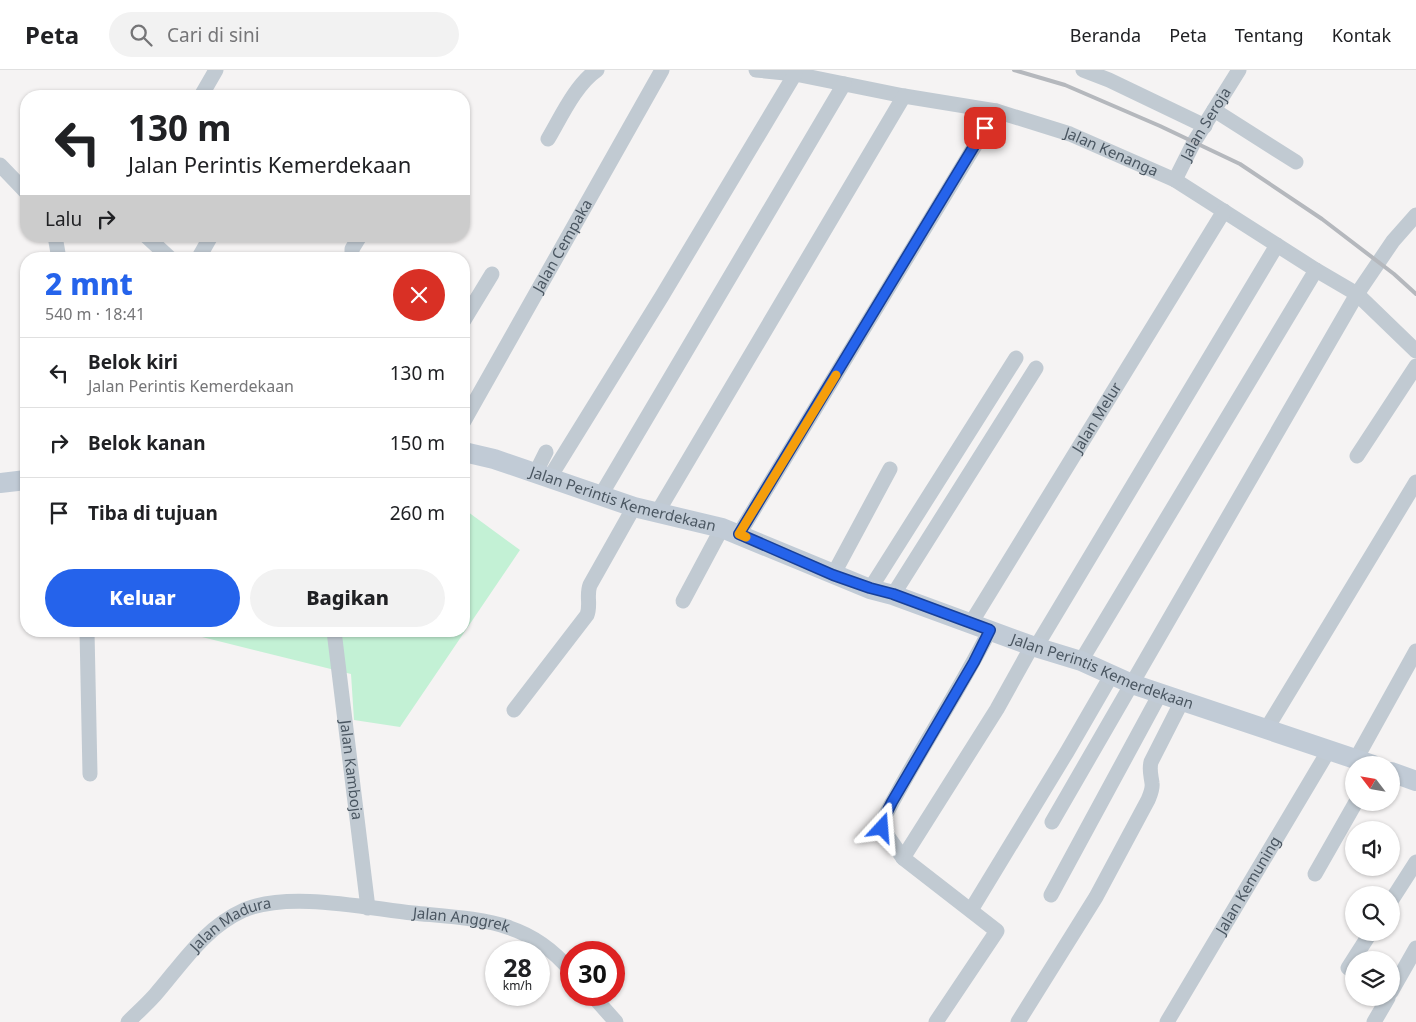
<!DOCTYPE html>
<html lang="id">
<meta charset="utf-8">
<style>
:root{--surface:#fff;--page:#f2f2f2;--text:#202124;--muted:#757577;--line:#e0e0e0;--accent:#2563eb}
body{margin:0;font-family:"Noto Sans",sans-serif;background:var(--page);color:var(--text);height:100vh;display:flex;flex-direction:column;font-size:19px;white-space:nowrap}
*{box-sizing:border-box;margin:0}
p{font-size:16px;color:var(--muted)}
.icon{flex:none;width:28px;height:28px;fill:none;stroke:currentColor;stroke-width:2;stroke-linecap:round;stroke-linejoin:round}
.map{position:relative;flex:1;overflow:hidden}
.side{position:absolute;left:20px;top:182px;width:450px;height:385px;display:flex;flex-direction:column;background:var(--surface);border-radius:20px;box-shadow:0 1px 4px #0004}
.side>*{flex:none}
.hud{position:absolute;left:20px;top:20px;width:450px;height:152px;border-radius:20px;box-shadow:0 1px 4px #0004;background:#fff;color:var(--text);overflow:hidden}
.needle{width:32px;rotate:301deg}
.buttons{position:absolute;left:1345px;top:686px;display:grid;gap:10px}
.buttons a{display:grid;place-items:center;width:55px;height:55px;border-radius:50%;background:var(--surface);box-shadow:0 1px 4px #0004;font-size:25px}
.speed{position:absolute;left:485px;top:871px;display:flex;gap:10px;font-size:25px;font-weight:700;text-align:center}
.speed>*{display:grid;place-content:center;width:65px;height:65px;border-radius:50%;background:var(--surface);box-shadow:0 1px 4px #0004;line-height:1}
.speed small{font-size:12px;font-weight:400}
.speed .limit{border:8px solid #d22;background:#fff;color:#111}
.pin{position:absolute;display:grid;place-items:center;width:42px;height:42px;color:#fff;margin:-21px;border-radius:10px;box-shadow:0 2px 8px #0006}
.me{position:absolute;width:55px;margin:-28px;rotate:19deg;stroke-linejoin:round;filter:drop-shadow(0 0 4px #0008)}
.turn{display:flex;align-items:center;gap:18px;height:105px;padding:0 25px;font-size:22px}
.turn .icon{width:65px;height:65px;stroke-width:2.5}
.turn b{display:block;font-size:35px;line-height:42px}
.then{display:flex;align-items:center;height:48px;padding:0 25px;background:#0003;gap:10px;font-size:19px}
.round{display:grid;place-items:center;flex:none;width:52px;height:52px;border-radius:26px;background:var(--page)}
.head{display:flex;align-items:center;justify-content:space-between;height:85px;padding:0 25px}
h1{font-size:30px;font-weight:800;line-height:38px;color:var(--accent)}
.action{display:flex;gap:10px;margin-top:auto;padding:10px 25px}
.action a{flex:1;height:58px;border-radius:30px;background:var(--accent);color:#fff;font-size:20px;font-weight:800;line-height:58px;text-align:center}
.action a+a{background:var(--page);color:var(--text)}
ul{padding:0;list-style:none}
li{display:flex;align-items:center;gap:15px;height:70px;padding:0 25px;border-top:1px solid var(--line)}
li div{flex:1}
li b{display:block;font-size:19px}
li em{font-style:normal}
header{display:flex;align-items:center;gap:30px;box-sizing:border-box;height:70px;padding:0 25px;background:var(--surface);border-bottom:1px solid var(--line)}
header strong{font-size:24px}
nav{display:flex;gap:28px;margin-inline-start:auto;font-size:18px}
.search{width:350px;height:45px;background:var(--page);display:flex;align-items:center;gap:12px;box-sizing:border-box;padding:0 18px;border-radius:28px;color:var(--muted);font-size:19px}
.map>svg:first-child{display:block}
.green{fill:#c3f1d5}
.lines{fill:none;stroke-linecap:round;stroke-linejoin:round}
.street{stroke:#c1cad2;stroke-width:15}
.secondary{stroke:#c1cbd6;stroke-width:20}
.rail{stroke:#b5b8bd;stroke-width:4}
.route-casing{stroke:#184099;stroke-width:12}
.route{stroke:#2563eb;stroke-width:9}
.slow{stroke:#f59e0b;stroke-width:9}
.labels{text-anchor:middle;stroke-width:4.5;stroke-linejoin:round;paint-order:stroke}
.street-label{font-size:15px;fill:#4a5661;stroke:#fff}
</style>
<header>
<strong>Peta</strong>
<div class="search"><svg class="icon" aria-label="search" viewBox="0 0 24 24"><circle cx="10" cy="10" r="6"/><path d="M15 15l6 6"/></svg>Cari di sini</div>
<nav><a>Beranda</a><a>Peta</a><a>Tentang</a><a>Kontak</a></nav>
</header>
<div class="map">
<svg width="1416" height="952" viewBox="0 0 1416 952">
<rect width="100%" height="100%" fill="#f5f3f3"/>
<path class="green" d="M464,439L520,480L400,657L354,650L351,604L178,561H464Z"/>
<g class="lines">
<g class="street">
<path id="s1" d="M756,0L795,4L904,26L996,41L1070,64L1175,110L1316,200L1357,224L1416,281"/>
<path d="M1083,0L1109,10L1205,56"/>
<path d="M201,26L216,0"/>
<path d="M1214,40L1296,92"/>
<path d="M548,69C561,47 576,14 597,0"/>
<path d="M0,95L26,122"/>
<path id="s2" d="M1175,110L1194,72L1239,0"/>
<path d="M55,166L59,189"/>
<path d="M146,166L171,189"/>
<path d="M198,189L211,166"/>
<path d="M352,189V179L360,166"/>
<path d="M464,250L492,204"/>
<path id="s3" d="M464,351L662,0"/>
<path d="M1357,386L1416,296"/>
<path d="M536,402L546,382"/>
<path d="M550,407L662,226L795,4"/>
<path d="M601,425L844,14"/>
<path d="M657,443L904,26"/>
<path d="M739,464L996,41"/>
<path d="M833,505L890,399"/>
<path d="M870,519L1016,288"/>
<path d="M893,525L1036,298"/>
<path d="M683,531L722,458"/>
<path id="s4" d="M971,553L1224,141"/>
<path d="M87,561L90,704"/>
<path id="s5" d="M334,561L368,838"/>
<path d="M1036,577L1277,175"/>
<path d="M1081,591L1316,200"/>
<path d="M514,640L587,545C591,535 586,525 590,515L634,437"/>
<path d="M1267,658L1416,412"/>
<path d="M1356,689L1416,581"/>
<path d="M1052,752L1357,224L1393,171L1416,145"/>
<path d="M903,788L997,639L1032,576"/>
<path d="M1315,804L1356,732"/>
<path d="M1051,825L1161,622"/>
<path d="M1391,831L1416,792"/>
<path d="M971,840L1067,682L1111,606"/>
<path d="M1348,898L1371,862"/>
<path d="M1391,922L1416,878"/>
<path d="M592,925L616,952"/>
<path id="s6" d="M128,952C137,943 146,935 155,925C182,894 204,858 244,840C289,821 366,838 413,843C442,846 484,848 510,858C534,866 555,882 571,901"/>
<path d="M936,952L997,861L903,788L882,758V752C915,686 957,626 990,560"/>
<path d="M1018,952L1096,827L1148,730C1150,725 1153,719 1152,713C1151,705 1149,700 1151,692L1182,631"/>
<path id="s7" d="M1167,952L1329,680"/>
<path d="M1374,952L1388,928"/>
</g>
<g class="secondary">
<path id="s8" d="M464,382L494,389L634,437L722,458L870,519L893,525L1032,576L1081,591L1132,614L1373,695"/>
<path d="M0,413L26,410"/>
<path d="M1391,702L1416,711"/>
</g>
<path class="rail" d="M1014,0L1065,15L1160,56L1240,94L1322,149L1394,204L1416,224"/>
</g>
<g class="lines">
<defs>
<path id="route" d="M882,758V752L892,732L974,592L990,560L893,524L870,518L833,505L739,464L985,58"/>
</defs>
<use href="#route" class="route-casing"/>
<use href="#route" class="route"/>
<path class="slow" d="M746,467L739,464L836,305"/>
</g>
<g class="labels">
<g class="street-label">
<text dy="5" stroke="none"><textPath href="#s2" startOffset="64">Jalan Seroja</textPath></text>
<text dy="5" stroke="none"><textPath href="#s1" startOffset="366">Jalan Kenanga</textPath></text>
<text dy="5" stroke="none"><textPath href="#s3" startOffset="201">Jalan Cempaka</textPath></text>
<text dy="5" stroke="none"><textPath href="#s4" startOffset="241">Jalan Melur</textPath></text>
<text dy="5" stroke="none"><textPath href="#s8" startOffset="166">Jalan Perintis Kemerdekaan</textPath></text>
<text dy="5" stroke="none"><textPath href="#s8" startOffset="676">Jalan Perintis Kemerdekaan</textPath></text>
<text dy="5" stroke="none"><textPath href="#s5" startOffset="140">Jalan Kamboja</textPath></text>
<text dy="5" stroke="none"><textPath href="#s7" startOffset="159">Jalan Kemuning</textPath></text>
<text dy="5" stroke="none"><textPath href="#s6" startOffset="382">Jalan Anggrek</textPath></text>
<text dy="5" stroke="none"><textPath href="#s6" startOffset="144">Jalan Madura</textPath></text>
</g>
</g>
</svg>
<div class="buttons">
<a><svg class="needle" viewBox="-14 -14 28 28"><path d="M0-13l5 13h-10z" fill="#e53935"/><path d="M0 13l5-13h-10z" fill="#757577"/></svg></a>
<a><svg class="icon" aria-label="sound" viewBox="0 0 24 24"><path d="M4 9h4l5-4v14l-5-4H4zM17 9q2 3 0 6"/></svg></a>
<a><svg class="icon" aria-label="search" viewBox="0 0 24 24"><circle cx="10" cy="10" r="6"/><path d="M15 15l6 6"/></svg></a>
<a><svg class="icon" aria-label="layers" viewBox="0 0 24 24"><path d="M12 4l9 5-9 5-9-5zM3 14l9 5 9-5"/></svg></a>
</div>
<div class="speed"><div>28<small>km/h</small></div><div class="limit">30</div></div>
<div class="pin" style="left:985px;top:58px;background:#d93025"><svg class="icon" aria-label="arrive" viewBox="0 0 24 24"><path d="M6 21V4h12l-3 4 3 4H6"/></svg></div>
<svg class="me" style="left:882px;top:758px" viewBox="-20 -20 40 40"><path d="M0-17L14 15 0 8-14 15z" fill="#2563eb" stroke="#fff" stroke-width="4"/></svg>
<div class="hud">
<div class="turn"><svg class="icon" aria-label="left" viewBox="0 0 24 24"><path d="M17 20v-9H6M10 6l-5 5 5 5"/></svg><div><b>130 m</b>Jalan Perintis Kemerdekaan</div></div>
<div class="then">Lalu<svg class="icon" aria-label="right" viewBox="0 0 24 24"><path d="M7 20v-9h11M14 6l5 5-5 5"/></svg></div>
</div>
<section class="side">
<div class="head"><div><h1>2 mnt</h1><p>540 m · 18:41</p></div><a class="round" style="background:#d93025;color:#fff"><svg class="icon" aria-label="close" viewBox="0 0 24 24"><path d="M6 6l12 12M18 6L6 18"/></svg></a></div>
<ul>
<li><svg class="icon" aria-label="left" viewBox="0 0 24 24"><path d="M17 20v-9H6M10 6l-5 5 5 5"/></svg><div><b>Belok kiri</b><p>Jalan Perintis Kemerdekaan</p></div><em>130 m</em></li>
<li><svg class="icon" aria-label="right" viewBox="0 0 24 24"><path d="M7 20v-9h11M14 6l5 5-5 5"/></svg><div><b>Belok kanan</b></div><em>150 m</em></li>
<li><svg class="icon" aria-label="arrive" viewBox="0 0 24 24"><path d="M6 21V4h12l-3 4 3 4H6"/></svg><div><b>Tiba di tujuan</b></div><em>260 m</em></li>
</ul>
<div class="action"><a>Keluar</a><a>Bagikan</a></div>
</section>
</div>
